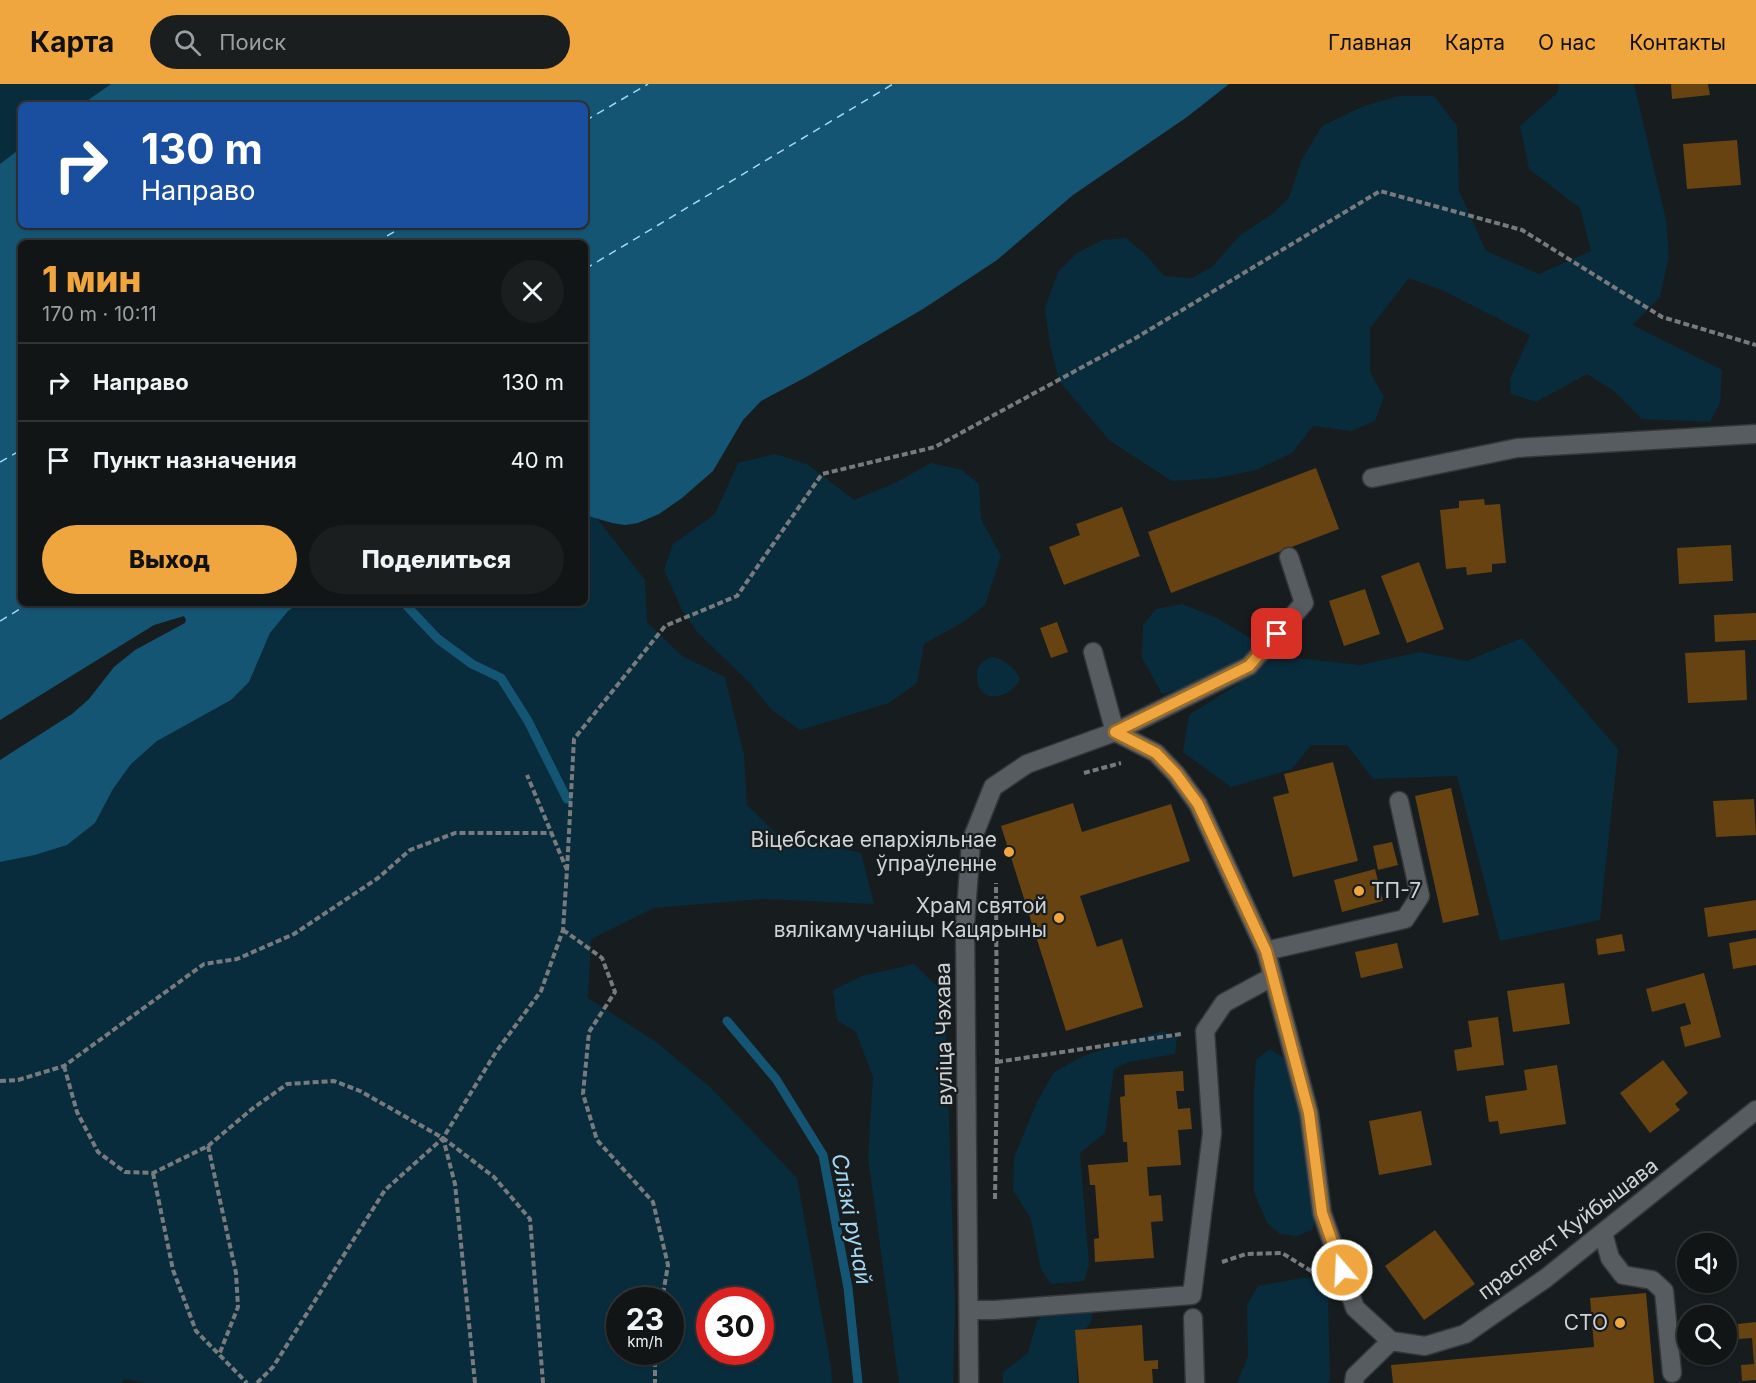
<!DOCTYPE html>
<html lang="ru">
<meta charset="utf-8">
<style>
:root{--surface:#111516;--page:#1a1e1f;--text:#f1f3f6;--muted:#9c9fa1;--line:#303435;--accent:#f0a63e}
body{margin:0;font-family:Inter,sans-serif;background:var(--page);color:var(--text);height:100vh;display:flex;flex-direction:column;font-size:22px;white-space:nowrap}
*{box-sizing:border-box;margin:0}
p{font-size:20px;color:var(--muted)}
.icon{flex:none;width:33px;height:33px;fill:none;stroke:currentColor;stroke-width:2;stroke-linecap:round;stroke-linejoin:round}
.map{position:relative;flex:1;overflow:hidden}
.panel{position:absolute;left:18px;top:156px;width:570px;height:366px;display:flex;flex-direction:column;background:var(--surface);border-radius:9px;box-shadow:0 2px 4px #0004,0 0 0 2px var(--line)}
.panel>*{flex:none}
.banner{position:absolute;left:18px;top:18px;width:570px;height:126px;border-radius:9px;box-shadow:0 2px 4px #0004,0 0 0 2px var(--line);background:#1a4fa0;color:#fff;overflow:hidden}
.fabs{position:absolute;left:1677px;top:1149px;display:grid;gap:12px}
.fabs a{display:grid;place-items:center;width:60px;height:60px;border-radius:50%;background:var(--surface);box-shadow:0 2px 4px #0004,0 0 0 2px var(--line);font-size:30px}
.speed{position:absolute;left:606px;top:1203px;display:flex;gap:12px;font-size:30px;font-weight:700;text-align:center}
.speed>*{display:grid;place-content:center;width:78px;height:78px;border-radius:50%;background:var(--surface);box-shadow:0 2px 4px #0004,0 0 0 2px var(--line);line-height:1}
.speed small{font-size:15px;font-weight:400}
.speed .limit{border:9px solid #d22;background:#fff;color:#111}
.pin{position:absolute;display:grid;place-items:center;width:51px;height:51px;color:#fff;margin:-26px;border-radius:12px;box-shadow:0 3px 9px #0006}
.me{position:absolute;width:66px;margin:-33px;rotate:341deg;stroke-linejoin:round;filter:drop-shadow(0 0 4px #0008)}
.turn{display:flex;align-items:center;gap:21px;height:126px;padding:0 24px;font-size:27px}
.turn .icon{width:78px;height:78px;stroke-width:2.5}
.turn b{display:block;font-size:42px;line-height:51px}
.round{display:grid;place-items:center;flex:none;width:63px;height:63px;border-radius:32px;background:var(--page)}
.head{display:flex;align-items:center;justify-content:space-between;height:102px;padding:0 24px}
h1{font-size:36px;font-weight:800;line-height:45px;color:var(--accent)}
.primary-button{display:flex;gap:12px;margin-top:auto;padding:12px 24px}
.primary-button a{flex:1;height:69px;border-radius:36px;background:var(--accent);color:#111;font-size:24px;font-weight:800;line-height:69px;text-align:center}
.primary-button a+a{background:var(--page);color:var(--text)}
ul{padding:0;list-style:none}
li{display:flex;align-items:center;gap:18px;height:78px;padding:0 24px;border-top:2px solid var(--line)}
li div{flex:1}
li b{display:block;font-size:22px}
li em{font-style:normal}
header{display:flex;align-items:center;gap:36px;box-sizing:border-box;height:84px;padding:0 30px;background:var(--accent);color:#111}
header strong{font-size:28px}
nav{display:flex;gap:33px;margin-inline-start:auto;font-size:21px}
.search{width:420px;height:54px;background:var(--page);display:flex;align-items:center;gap:15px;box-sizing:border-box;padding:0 21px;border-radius:33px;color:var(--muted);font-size:22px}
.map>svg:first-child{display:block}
.green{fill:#092c3d;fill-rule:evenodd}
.water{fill:#155574}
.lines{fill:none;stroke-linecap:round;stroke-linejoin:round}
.stream{stroke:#155574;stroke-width:9}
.ferry{stroke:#a5d7f4;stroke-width:1.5;stroke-dasharray:8 6;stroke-linecap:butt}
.building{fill:#664310}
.lane-casing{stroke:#353739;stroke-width:21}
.street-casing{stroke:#353739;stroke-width:21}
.path{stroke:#777b7d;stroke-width:4;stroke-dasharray:6 3;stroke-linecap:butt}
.lane{stroke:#565c60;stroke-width:18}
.street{stroke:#565c60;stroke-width:18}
.route-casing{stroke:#9c6c28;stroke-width:15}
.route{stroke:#f0a63e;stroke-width:10}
.poi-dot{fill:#f0a63e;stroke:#171c1e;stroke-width:2}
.labels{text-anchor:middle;stroke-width:4.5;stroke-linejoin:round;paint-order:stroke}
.poi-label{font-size:21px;fill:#d0d3d5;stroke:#171c1e;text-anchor:end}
.street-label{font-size:21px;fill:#d0d3d5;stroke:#171c1e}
.water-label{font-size:22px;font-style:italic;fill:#a5d7f4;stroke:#171c1e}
</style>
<header>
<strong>Карта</strong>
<div class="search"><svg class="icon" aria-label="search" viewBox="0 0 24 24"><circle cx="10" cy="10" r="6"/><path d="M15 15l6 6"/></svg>Поиск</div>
<nav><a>Главная</a><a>Карта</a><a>О нас</a><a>Контакты</a></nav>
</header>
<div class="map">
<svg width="1756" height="1299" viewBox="0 0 1756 1299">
<rect width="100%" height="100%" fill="#171c1e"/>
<path class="green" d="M0,0H111L81,21H21V64L0,80Z
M1559,0H1634L1666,136L1669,172L1660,213L1632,241L1722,286L1720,319L1710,338L1642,335L1614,307L1587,290L1536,318L1511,310L1510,295L1530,251L1444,207L1409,194L1370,244V288L1384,313L1375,337L1351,347L1313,342L1292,369L1256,386L1217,394L1172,397L1110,357L1059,297L1050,261L1045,224L1058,188L1077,169L1103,156L1126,154L1146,171L1164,192L1192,194L1212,183L1240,151L1271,131L1289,114L1302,75L1322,42L1364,22L1399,12H1434L1457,42L1459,107L1486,167L1539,190L1591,167L1580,124L1529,85L1520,42L1557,9Z
M775,370L807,380L854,416L895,399L931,379L962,386L979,400L981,435L1001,472L985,521L965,537L924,560L917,599L889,619L800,646L772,626L749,598L698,549L682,526L664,486L673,460L715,430L738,379Z
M585,431L596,433L645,496L647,538L682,572L725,593L744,671L747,721L777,750L861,769L874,820L764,815L654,824L591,855L588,914L656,958L711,1004L797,1094L831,1283L832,1299H146L124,1295L122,1299H0V778L35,771L66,761L95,739L113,705L131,680L157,657L231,616L249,598L270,549L288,527L300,519H585ZM620,1216H670V1268H620ZM710,1216H760V1268H710Z
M1182,520L1217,534L1280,572L1360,581L1420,568L1467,577L1522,554L1618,665L1600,836L1500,857L1457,692L1373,695L1347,661H1311L1292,685L1231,703L1183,668L1189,631L1240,599L1228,591L1162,610L1142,574L1143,541L1156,525Z
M992,573C1005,576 1014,582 1020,595C1009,617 975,621 977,589C978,580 983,576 992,573Z
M914,880L945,910L955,1220L953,1299H899L868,1073L873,993L856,948L837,936L833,906L862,892Z
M1162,947L1177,953L1175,970L1128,978L1114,985L1105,1049L1080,1069L1089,1181L1084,1197L1051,1200L1041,1185L1031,1135L1013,1106L1014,1073L1037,1018L1054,988L1083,972Z
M1269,965L1284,974L1301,1019L1317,1131L1312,1146L1297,1152L1280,1150L1267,1139L1254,1108V1010L1256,976Z
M1307,1193L1321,1200L1328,1216L1330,1296L1328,1299H1237L1248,1272L1247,1221L1258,1202Z
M1077,1223L1093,1228L1090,1240L1077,1254V1299H1003V1288L1028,1269L1037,1237L1049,1225Z"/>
<path class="water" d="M111,0H1229L1187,33L1073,111L997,176L923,225L808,292L761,317L743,336L713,387L682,414L659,430L638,439L625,441L612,439L585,431V159H21V519H300L288,527L270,549L249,598L231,616L157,657L131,680L113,705L95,739L67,761L35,771L0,778V676L72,630L89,615L114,583L135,566L185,539L186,536L184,532L154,541L0,636V80L21,64V141H585V21H81Z"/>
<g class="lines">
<path class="stream" d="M404,519L438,555L472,580L501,594L528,637L567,715
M727,937L776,995L823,1071L848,1204L858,1299"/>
<path class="ferry" d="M585,37L648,0
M375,159L406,141
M585,185L893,0
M0,378L21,366
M0,537L30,519"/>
</g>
<path class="building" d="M1671,0H1708L1710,11L1672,15Z
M1737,56L1741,101L1687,105L1683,60Z
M1316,384L1339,445L1171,509L1148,448Z
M1484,415L1485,421L1500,420L1506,479L1492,480V488L1467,491L1466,483L1446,485L1440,426L1459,424V417Z
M1122,423L1140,472L1064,501L1049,463L1080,451L1076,440Z
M1731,461L1733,497L1679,500L1677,464Z
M1419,478L1444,545L1407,559L1381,492Z
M1365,505L1380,550L1344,562L1329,517Z
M1756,529V556L1715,558L1714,531Z
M1057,538L1068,568L1051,574L1040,544Z
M1745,566L1747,616L1688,619L1685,569Z
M1333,678L1358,777L1293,793L1273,713L1289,709L1284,690Z
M1451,704L1479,831L1443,839L1415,712Z
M1754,715L1756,751L1716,753L1713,717Z
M1073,719L1082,748L1171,720L1190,777L1080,812L1097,863L1122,855L1143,923L1066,947L1001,742Z
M1392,758L1398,781L1378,786L1373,762Z
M1375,785L1383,817L1342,828L1334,796Z
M1756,816V846L1708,853L1704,824Z
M1622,850L1625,867L1598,871L1596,855Z
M1756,854V881L1733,885L1729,859Z
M1397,859L1403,884L1361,894L1355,868Z
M1704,889L1721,953L1685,963L1680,943L1691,940L1685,919L1652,928L1646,905Z
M1564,899L1570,940L1513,948L1507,907Z
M1498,933L1504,981L1457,987L1454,966L1472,963L1468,937Z
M1663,976L1688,1009L1675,1020L1680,1026L1650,1049L1620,1009Z
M1557,981L1566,1040L1500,1050L1498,1037L1489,1038L1485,1012L1527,1006L1524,986Z
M1183,987L1184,1007H1176L1178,1025L1190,1024L1192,1045L1178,1046L1181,1081L1147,1083L1149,1112L1161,1111L1163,1137L1151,1138L1154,1174L1095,1178L1094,1155L1099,1154L1095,1101H1090L1088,1081L1128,1078L1127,1058H1123L1120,1013L1125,1012L1124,991Z
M1421,1027L1432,1081L1379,1091L1369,1037Z
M1435,1146L1475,1200L1424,1236L1385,1182Z
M1646,1209L1654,1299H1393L1391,1281L1594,1263L1590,1214Z
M1756,1238V1296L1742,1297L1741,1281L1754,1280L1752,1254L1739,1255L1738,1240Z
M1142,1241L1144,1277L1158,1276V1285H1152L1153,1299H1079L1075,1246Z"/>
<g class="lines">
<defs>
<path id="lane" d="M1372,394L1517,364L1756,350
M1093,568L1115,648L1249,582L1304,519L1289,473
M1266,867L1405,835L1420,812L1399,717
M1603,1149L1610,1174L1623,1191L1652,1196L1664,1207L1672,1289
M969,1226H994L1192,1211L1212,1049L1205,947L1224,919L1272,893
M1193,1234L1195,1299
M1354,1299L1355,1292L1391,1257"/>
<path id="street" d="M969,1299L965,841L971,758L993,703L1027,680L1115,648L1156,669L1176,690L1198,720L1266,867L1309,1029L1322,1129L1355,1224L1391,1257L1425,1262L1465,1250L1546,1194L1756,1026"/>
</defs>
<use href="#lane" class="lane-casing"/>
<use href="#street" class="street-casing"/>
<path class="path" d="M1084,689L1121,679
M567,786L574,655L665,542L737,512L822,390L935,363L1134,255L1380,107L1522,146L1662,233L1756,261
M563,846L602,874L615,908L589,948L583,1010L597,1056L653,1118L668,1181L662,1216
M997,978L1181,950
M64,982L77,1028L98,1068L125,1088L153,1089L208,1062L252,1025L287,1000L334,997L360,1007L443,1054L494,1093L530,1135L543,1299
M0,997L18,996L64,982L204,880L237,875L294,850L378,794L410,766L455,749H551
M208,1062L236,1189L238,1223L219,1271
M153,1089L173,1186L196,1247L247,1299
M995,1115L997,978L996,799
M1222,1178L1246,1170L1282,1169L1316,1190
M655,1268V1299
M257,1299L273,1283L385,1106L443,1054
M475,1299L455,1100L443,1054L496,968L541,907L563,846L567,786L527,691"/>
<use href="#lane" class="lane"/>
<use href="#street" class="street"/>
</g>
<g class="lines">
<defs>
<path id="route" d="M1277,550L1249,582L1115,648L1156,669L1176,690L1198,720L1266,867L1309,1029L1322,1129L1342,1186"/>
</defs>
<use href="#route" class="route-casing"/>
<use href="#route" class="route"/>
</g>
<g class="poi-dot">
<circle cx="1009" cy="768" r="6"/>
<circle cx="1359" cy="807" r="6"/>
<circle cx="1059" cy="834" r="6"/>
<circle cx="1620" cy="1239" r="6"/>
</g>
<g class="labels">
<g class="poi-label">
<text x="997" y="763">Віцебскае епархіяльнае<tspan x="997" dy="24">ўпраўленне</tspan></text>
<text x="1371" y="814" text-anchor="start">ТП-7</text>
<text x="1047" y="829">Храм святой<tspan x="1047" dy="24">вялікамучаніцы Кацярыны</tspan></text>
<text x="1608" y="1246">СТО</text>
</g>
<g class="street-label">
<text transform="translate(944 950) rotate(-91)" y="7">вуліца Чэхава</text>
<text transform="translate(1568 1145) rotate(-37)" y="7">праспект Куйбышава</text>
</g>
<g class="water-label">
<text transform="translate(852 1135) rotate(79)" y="8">Слізкі ручай</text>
</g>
</g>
</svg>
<div class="fabs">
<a><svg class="icon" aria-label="sound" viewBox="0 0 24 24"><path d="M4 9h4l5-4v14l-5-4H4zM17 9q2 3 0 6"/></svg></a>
<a><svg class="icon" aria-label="search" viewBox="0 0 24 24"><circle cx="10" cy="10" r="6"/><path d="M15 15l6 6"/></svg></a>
</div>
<div class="speed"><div>23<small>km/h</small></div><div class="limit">30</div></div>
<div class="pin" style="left:1277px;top:550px;background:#d93025"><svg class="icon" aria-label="arrive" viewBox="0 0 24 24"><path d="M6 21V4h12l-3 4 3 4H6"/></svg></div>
<svg class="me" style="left:1342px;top:1186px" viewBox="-20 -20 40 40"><circle r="17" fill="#f0a63e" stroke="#fff" stroke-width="3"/><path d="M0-11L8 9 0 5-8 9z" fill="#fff"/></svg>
<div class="banner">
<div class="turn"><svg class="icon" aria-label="right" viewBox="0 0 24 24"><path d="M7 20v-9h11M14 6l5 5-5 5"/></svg><div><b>130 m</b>Направо</div></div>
</div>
<section class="panel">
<div class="head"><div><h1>1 мин</h1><p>170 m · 10:11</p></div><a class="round"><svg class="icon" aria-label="close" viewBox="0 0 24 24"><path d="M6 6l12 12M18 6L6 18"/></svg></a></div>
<ul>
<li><svg class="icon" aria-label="right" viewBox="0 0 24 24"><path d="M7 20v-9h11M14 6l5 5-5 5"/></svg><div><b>Направо</b></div><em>130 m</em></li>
<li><svg class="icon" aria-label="arrive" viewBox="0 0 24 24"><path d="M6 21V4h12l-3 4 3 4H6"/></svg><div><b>Пункт назначения</b></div><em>40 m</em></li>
</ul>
<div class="primary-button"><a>Выход</a><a>Поделиться</a></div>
</section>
</div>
